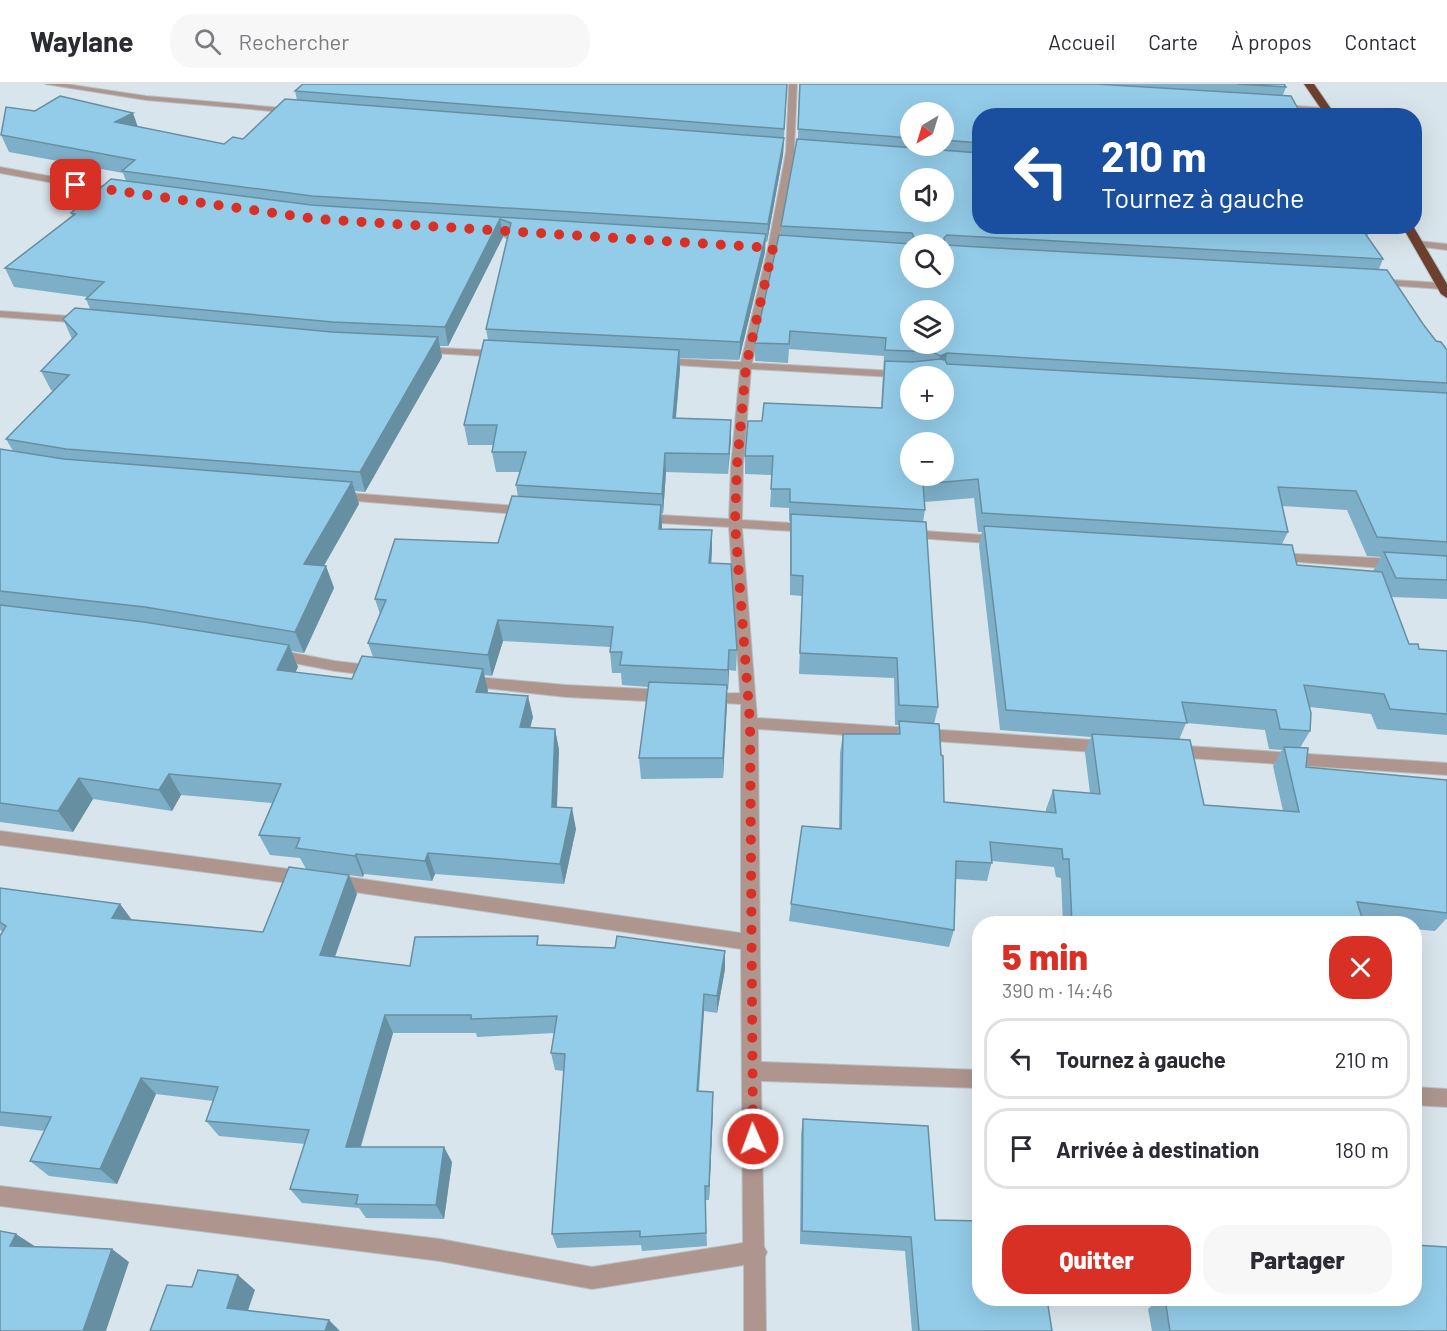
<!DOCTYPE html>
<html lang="fr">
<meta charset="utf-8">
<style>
:root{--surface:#fff;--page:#f7f7f7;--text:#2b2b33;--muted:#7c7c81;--line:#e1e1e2;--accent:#d93025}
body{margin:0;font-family:Barlow,sans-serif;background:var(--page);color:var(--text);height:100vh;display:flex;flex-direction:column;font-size:22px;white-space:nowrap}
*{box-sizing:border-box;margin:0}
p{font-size:20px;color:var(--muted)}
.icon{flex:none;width:33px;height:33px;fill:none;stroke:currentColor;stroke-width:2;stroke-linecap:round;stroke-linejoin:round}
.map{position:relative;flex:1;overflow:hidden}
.side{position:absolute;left:972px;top:832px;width:450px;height:390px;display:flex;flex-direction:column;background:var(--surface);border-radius:24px;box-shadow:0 6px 24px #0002}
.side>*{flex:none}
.hud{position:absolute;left:972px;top:24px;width:450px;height:126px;border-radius:24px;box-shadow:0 6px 24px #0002;background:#1a4fa0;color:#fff;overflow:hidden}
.needle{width:39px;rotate:218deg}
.tools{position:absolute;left:900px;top:18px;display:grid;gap:12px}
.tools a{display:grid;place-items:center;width:54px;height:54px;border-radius:50%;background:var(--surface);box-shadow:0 6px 24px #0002;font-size:30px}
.pin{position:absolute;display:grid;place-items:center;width:51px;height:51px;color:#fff;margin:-26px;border-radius:12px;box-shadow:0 3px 9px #0006}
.me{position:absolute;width:66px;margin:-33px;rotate:358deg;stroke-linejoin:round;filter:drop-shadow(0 0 4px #0008)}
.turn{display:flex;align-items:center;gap:21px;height:126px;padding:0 30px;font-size:27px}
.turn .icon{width:78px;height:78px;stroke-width:2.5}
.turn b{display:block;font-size:42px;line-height:51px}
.round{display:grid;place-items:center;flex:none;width:63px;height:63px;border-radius:24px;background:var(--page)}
.summary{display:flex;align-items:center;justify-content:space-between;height:102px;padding:0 30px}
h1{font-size:36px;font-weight:800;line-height:45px;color:var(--accent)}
.action{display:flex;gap:12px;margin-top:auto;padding:12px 30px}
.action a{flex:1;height:69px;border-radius:24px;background:var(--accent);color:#fff;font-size:24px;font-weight:800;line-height:69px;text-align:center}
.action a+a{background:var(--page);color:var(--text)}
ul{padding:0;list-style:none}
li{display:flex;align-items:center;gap:18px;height:81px;margin:0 12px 9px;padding:0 18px;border:3px solid var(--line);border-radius:24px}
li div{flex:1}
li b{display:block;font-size:22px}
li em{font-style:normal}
header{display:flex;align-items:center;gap:36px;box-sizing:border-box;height:84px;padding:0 30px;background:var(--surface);border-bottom:2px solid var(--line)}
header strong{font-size:28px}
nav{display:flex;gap:33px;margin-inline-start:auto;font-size:21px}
.search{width:420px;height:54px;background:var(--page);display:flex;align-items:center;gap:15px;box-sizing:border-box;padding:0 21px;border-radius:24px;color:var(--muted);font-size:22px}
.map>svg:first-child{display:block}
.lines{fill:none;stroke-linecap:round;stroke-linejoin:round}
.minor-casing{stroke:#b7c1c7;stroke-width:2}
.highway-casing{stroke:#b7c1c7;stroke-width:2}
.minor{fill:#ae968e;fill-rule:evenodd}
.highway{fill:#6d3f2e;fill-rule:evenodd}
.wall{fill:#7eafc8;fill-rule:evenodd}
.shaded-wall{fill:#678fa2}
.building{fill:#93cce8;stroke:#678fa2;stroke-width:1.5;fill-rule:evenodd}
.route{stroke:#d93025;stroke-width:10;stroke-dasharray:0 18}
</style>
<header>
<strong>Waylane</strong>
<div class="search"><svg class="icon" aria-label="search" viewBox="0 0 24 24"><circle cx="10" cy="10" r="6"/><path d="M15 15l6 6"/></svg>Rechercher</div>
<nav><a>Accueil</a><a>Carte</a><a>À propos</a><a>Contact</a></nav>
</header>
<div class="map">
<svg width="1447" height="1247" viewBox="0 0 1447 1247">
<rect width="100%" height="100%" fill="#d9e5ec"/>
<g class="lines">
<defs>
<path id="minor" d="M45,0H66L146,12L295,25L299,27L295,29L146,16Z
M789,0H797L794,68L778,164L752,279L930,289L936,292L910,294L751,285L743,382L742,436L809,440L815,444L809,448L742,444L757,634L1109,657L1114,659L1117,663L1114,667L1109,669L758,645L761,978L980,986V1004L761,997L764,1163L767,1168L765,1173L766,1247H744V1181L592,1205L440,1177L0,1122V1102L440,1155L592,1183L743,1159L741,865L334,805L328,803L326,798L328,793L334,791L741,849V620L704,618L702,614L704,610L740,609L729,443L642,438L636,434L642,430L729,435L731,382L740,285L660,280L654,277L660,274L741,278L768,164L786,68Z
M1279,21L1327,24L1331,26L1327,28L1276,25V21Z
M0,83L118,105L123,108L118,111L0,89Z
M1418,157L1447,160V166L1415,162V158Z
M1376,195L1442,199L1447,202L1442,205L1372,200L1371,198Z
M0,227L83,233L88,236L83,239L0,233Z
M420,263L501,267L507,270L501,273L416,268V264Z
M336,408L528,423L534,427L528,431L332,415L330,412Z
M908,446L1001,452L1008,456L1001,460L903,453L901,450L903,447Z
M1276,469L1396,475L1403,480L1396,485L1271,476L1269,473L1271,470Z
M273,565L335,577L377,582L384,587L377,592L335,587L268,574L266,570L268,566Z
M466,592L566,601L667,606L672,608L674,612L672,616L667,618L566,613L466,602L461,601L459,597L461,593Z
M1172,661L1447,679V691L1172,673L1167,671L1164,667L1167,663Z
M0,747L304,787L310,789L312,794L310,799L304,801L0,761Z
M1414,1003L1447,1005V1023L1414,1021Z"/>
<path id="highway" d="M1304,0H1314L1336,32H1326Z
M1402,142H1413L1447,200V214L1441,210Z"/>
</defs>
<use href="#minor" class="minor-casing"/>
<use href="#highway" class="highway-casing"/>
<use href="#minor" class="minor"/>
<use href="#highway" class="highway"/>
</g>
<path class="wall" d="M787,0L783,71L767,158H765V168L739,276L680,274V285L676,334L731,355L728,390L666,388L663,430L661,429L662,445L712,446L711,479L737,566L736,587L729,586L728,606H727L723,694L641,695L639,674L648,603L622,601L621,589H612L610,568V563L503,557L492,592L484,591L488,607L487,609L533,633L530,643L555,645L559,666L557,723L576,745L564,800L435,790L432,797L364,790L363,793L306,785L300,774L270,771L259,751L272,719L181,711L172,727L93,715L73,748L0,738V365L13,367L6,355L53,307L51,306L41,287L72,255L63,235L90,225L86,215L88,213L14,203L5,184L72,132L71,129L126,97L123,89L9,68L1,51L138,43L224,60L243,55L297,16L295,7ZM503,153L507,155L486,245L488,256L464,341L468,361H494L492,368L496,388H520L516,401L518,413L498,459L375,515L380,530L368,559L373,573L352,595L295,588L298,583L291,567L304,569L334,504L326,482H324L359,420L355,407L365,408L442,273L440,262H448Z
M799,0H1284L1286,3L1283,11L980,32V142L1370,148L1367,152L1383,175L1379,185L1436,257L1447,266V515L1391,513L1409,560L1419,565L1447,567V651L1377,645L1371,630L1310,623V647L1300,664L1306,683L1447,696V835H1446L1435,847L1414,845V840H1378L1364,838V840H1063L1061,794L1056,793L1054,783L992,777L987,797L956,795L954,846L949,863L789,837L791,820L839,744L840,669L843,650H897L899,641H895L894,594L799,590L802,512L790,511V437H789V424L770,423L772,391L745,390V372L762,337L881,324L884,272L789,265L788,279L755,277V259L781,151V142L798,55ZM910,28H944V62H910ZM974,414L978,448H982L979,462L1000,646L1091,653L1085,669L1090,709L1053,706L1046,725V728L944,718L934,640L938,623L923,438L925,426L924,418ZM1282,422L1347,426L1367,472L1381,473L1373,487L1297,481L1282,460L1288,448ZM1186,639L1265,646L1269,665L1282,666L1273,682L1283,727L1204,721L1179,656Z
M0,804L120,820L132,836L263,848L357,810L335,873L410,882L540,861L725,885L717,929L704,927L699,1007L713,1008V1024L709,1116H705L707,1162L642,1167L641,1161L557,1164L552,1150L564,987L555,986L551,969L554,949L477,953L476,949H393L361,1063L452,1078L444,1135L366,1134L359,1124L302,1119L290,1105L305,1060L219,1052L206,1037L213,1017L156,1010L117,1100L49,1092L30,1077L45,1047L0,1042V852L3,848L0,846Z
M803,1035L935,1136L1052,1247H912L905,1167L800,1160L801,1050Z
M1159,1215L1244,1216V1215H1414L1447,1247H1152L1148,1225Z"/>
<path class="shaded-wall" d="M133,29L139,46L115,38Z
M784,54L783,71L767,158L768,140Z
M500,135L503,153L448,262L445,243Z
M766,150L765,168L739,276L740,258Z
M438,253L442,273L365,408L360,388Z
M679,266L680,285L674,354L673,334Z
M947,269L944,288L937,291L940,272Z
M731,336V355L728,390L729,370Z
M665,369L666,388L663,430L662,410Z
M352,398L359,420L312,502L304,480Z
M661,421L662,442L660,466L659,445Z
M712,446V467L710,500L709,479Z
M326,482L334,504L304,569L295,548Z
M498,536L503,557L492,592L488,571Z
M289,561L298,583L286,608L277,586Z
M729,566V586L728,606V586Z
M483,585L488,607L481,629L476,608Z
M727,601V622L723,694V674Z
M528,612L533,633L525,664L520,643Z
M555,645L559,666L556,744L552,723Z
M169,690L181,711L172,727L159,706Z
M79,694L93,715L73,748L58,727Z
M572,724L576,745L564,800L560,780Z
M428,769L435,790L432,797L425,777Z
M356,770L364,790L363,793L355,772Z
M349,791L357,810L329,889L320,871Z
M120,820L134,839L112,834Z
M725,867V885L717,929V912Z
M704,910V927L697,1024V1007Z
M385,931L393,949L356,1078L346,1063Z
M141,994L156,1010L117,1100L100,1085Z
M713,1008V1024L709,1116V1102Z
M444,1063L452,1078L444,1135L436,1121Z
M16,1150L36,1163L10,1162Z
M112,1165L129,1178L106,1247H83Z
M238,1191L255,1206L244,1238L227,1224Z
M329,1236L340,1247H325Z"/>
<path class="building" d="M303,0H787L784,45L295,7Z
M800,0H1096L1291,12L1302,32H980V59L944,56V28H910V54L798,45Z
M1238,0H1284L1286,3Z
M60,12L133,29L115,38L224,60L233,53L243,55L285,15L784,54L768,140L312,112L122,87L135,76L1,51L6,23L35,27Z
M797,55L980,69V142H1366L1370,148H1364L1383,175L947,151L944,154L945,161L1387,186L1423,240L1436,257L1441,258L1447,266V299L947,269L940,272L933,268L885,266L886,254L790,247L789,260L755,259L779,151L912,160L915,157L912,149L781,142ZM910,94H944V128H910ZM910,160H944V194H910ZM910,226H944V260H910Z
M111,95L311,121L766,150L740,258L486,245L511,139L500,135L445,243L333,238L86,215L104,198L5,184L75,130L71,129Z
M75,224L332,248L438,253L360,388L66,365L6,355L69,291L41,287L77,250L63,235Z
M484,256L679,266L673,334L731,336L729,370L665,369L662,410L516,401L526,368H492L497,341H464Z
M940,275L945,276L947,280L1447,309V458L1377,453L1356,407L1278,403L1288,448L982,429L978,395L923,400L925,426L790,418V405H771L773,372H745L748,337H762L764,319L882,324L885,277L912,278ZM910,292H944V326H910ZM910,358H944V392H910Z
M0,365L64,375L352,398L304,480L326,482L295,548L145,523L0,507Z
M512,412L661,421L659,445L712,446L709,479L731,480L737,566H729L728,586L620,581L622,568H610L613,543L498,536L488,571L368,559L386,516L375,515L395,455L498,459Z
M791,430L926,438L938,623L899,621L897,574L800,569L803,492L791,491Z
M984,442L1292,461L1297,481L1382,488L1409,560H1418L1419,565L1447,567V630L1390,625L1384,610L1304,601L1311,629L1310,647L1280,645L1276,626L1182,618L1187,639L1006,626Z
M1384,468L1447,472V496L1396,494Z
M0,521L144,538L289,561L277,586L352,595L362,572L483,585L476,608L528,612L520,643L555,645L552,723L572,724L560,780L428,769L425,777L356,770L355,772L296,764L300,754L259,751L281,700L169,690L159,706L79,694L58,727L0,719Z
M649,598L727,601L723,674H639Z
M899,637L939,640L941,671L943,672L944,718L1056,729L1053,706L1100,710L1092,650L1190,656L1204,721L1299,728L1284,663L1308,664L1306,683L1447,696V829L1357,818L1364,840H1072L1069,775H1063L1062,765L990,758L992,779L956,777L954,846L791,820L802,742L841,745L843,650H900Z
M289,783L349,791L320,871L410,882L415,853L538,852L537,861L615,864L617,852L725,867L717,912L704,910L697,1007L713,1008L709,1102H705L706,1149L640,1153V1147L552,1150L565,970L551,969L557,932L471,935V931H385L346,1063H444L436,1121L356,1120L358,1111L290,1105L309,1046L206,1037L218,1003L141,994L100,1085L30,1077L51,1033L0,1028V852L6,842L0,838V804L120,820L112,834L263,848Z
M803,1035L928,1042L935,1136L980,1137V1215H1047L1052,1247H919L911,1153L802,1147Z
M0,1147L16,1150L10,1162L112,1165L83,1247H0Z
M1414,1161L1447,1163V1247H1170L1165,1215H1232L1267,1217L1266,1215H1414Z
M198,1186L238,1191L227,1224L329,1236L325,1247H150L167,1201L192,1203Z"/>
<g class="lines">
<path class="route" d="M76,101L316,135L773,164L746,282L737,382L735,439L750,639L753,1055"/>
</g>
</svg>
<div class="tools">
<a><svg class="needle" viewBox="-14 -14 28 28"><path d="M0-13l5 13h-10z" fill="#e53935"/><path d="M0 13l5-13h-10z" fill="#7c7c81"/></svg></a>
<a><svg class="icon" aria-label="sound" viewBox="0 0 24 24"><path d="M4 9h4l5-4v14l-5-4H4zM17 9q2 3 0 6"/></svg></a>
<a><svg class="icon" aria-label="search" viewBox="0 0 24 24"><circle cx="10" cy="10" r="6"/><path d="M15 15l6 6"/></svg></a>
<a><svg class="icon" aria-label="layers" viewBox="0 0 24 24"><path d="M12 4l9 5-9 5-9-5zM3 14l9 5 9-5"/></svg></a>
<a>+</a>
<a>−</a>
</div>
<div class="pin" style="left:76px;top:101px;background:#d93025"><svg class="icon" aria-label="arrive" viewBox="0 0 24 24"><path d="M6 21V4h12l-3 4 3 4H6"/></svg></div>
<svg class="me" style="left:753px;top:1055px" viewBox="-20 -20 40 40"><circle r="17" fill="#d93025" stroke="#fff" stroke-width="3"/><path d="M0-11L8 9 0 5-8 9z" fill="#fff"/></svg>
<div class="hud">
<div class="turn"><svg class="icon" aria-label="left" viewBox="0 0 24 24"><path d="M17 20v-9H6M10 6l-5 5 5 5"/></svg><div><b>210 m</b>Tournez à gauche</div></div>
</div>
<section class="side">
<div class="summary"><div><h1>5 min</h1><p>390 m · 14:46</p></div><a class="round" style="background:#d93025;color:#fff"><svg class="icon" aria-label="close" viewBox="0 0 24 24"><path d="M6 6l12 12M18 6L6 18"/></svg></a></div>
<ul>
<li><svg class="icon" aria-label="left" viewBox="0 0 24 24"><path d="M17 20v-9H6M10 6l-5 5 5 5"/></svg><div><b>Tournez à gauche</b></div><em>210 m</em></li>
<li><svg class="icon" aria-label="arrive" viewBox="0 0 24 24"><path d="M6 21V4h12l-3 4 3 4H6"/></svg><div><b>Arrivée à destination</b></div><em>180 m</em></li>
</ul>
<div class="action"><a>Quitter</a><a>Partager</a></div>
</section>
</div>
